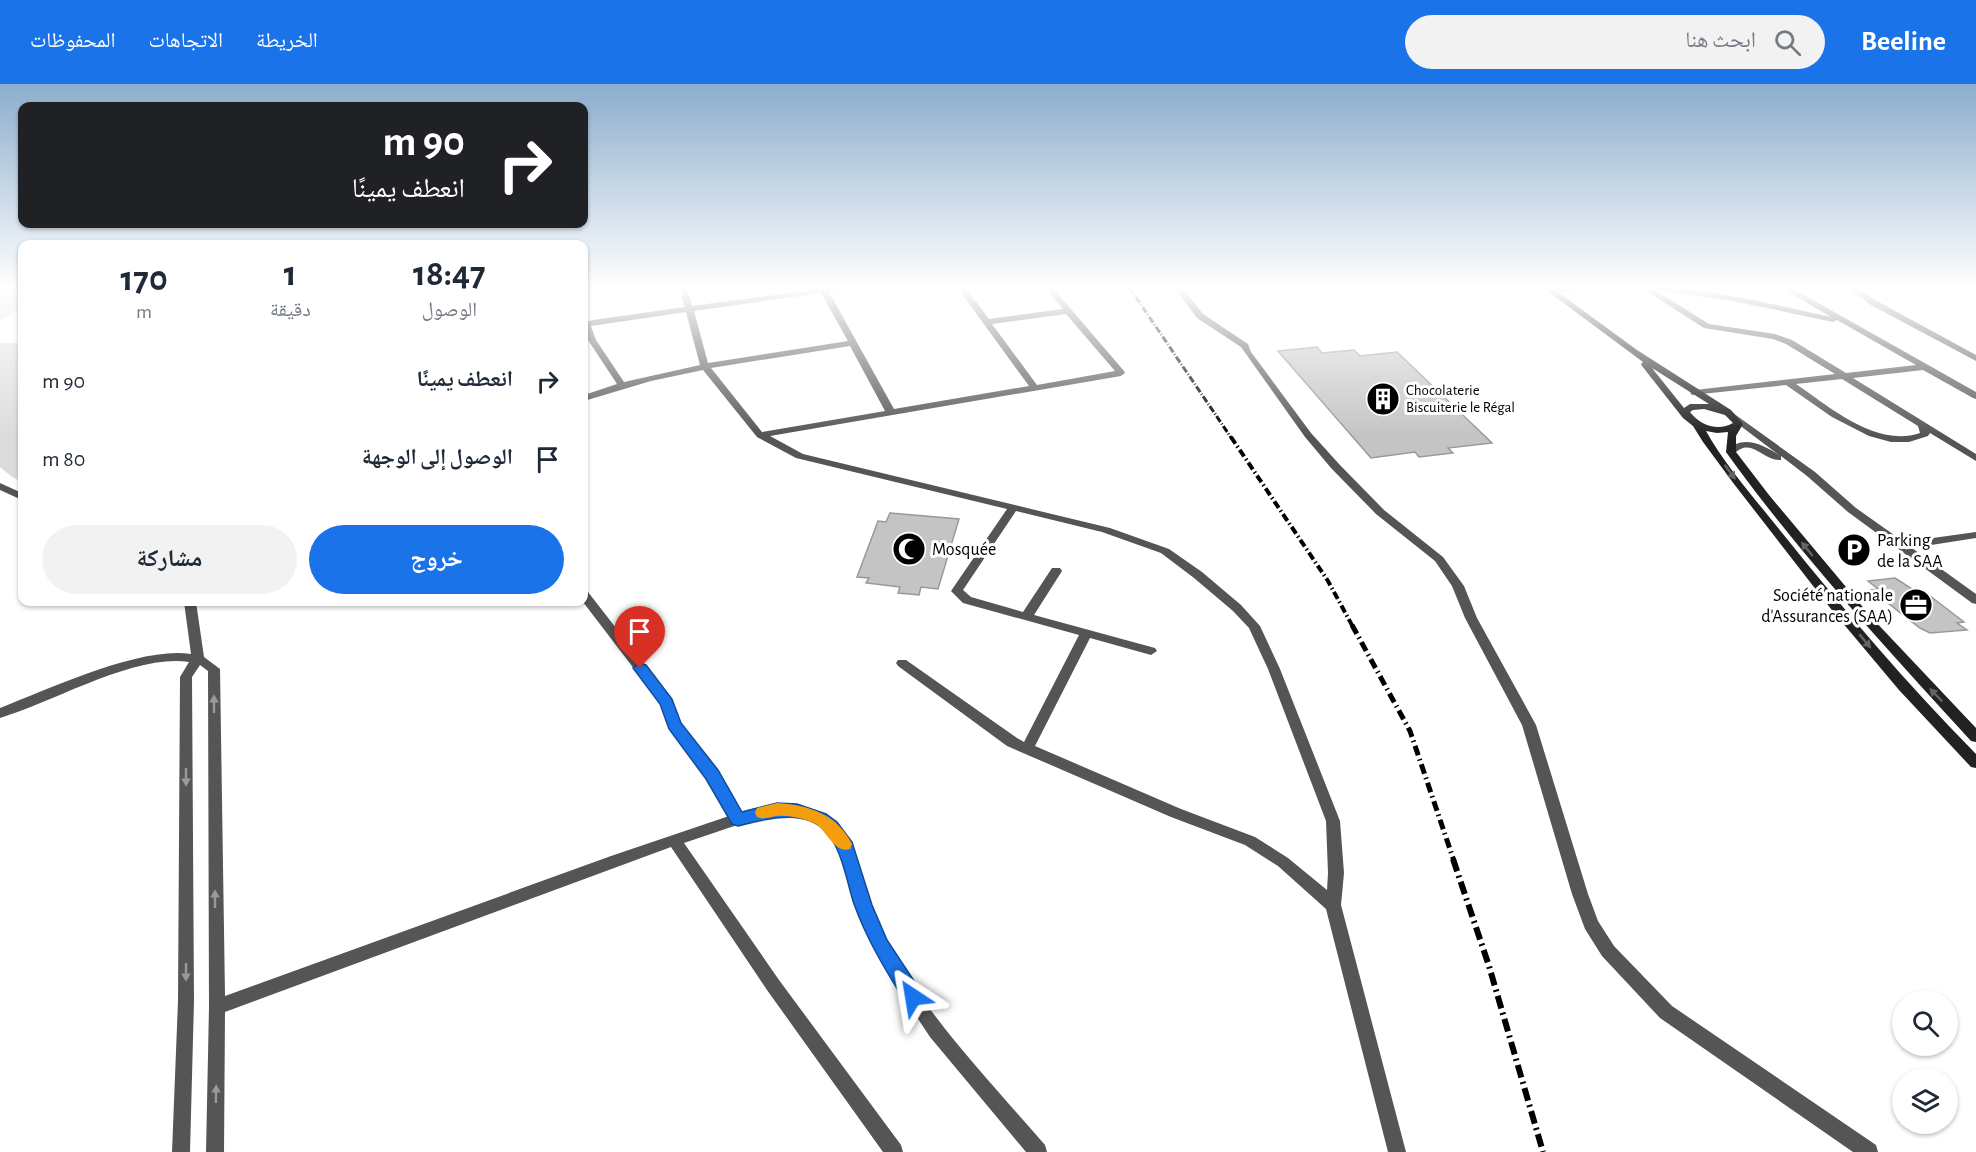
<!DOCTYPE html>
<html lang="ar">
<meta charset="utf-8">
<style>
:root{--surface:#fff;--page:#f2f2f3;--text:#1f2937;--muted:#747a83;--accent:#1a73e8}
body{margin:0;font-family:"Alegreya Sans","Noto Naskh Arabic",sans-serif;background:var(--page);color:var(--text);direction:rtl;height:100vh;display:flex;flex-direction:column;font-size:22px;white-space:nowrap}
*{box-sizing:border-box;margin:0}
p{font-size:20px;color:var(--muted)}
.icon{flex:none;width:33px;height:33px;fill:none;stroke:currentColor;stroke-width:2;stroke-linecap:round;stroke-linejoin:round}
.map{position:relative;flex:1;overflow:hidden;direction:ltr}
.drawer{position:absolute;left:18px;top:156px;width:570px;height:366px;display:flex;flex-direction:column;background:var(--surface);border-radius:12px;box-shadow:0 2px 4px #0004;direction:rtl}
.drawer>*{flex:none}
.hud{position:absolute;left:18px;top:18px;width:570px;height:126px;border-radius:12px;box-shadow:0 2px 4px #0004;direction:rtl;background:#202124;color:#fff;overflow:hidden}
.fabs{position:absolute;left:1892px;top:906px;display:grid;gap:12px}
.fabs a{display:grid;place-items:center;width:66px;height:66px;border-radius:50%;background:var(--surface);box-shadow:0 2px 4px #0004;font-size:30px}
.pin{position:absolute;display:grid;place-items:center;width:51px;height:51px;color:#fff;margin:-62px -26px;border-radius:50% 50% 50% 0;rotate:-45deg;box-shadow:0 0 6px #0007}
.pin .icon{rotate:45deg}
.me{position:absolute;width:66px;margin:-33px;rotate:327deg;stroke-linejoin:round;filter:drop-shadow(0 0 4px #0008)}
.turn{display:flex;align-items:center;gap:21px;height:126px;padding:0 24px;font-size:27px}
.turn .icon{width:78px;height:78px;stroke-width:2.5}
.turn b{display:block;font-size:42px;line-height:51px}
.eta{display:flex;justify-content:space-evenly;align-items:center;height:102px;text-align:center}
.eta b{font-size:36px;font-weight:700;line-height:42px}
.cta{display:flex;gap:12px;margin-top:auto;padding:12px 24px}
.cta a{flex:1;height:69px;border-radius:36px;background:var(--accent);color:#fff;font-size:24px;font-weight:700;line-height:69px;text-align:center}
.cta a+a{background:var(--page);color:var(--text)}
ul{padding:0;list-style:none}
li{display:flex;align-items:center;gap:18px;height:78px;padding:0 24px}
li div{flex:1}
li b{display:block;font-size:22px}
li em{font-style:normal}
header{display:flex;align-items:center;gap:36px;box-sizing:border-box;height:84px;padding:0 30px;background:var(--accent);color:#fff}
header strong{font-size:28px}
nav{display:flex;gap:33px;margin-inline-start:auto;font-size:21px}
.search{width:420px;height:54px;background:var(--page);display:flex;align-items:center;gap:15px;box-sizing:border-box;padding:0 21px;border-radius:33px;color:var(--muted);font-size:22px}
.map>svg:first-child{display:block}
.green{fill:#dcdcdc}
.building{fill:#c4c4c4;stroke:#999;stroke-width:1.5}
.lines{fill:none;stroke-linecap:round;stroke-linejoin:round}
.minor{fill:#555;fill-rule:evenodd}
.secondary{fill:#222;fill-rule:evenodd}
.rail-far3{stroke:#000;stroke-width:3;stroke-dasharray:7 2 1 2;stroke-linecap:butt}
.rail-far2{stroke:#000;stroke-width:4;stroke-dasharray:8 3 1.5 3;stroke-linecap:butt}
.rail-far1{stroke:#000;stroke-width:5;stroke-dasharray:10 4 1.5 4;stroke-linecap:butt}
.rail{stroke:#000;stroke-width:6;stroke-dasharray:13 4.5 2 4.5;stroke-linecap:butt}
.oneway{fill:#646464}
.oneway2{fill:#999}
.route{fill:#1a73e8;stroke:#114b97;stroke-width:1.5}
.slow{fill:#f59e0b}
.labels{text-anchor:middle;stroke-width:6;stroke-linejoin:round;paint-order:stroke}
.far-poi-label{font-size:15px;fill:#000;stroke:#fff;text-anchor:start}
.poi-label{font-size:18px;fill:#000;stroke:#fff;text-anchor:start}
</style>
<header>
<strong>Beeline</strong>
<div class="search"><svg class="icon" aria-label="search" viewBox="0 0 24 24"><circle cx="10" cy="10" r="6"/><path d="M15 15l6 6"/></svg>ابحث هنا</div>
<nav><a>الخريطة</a><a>الاتجاهات</a><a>المحفوظات</a></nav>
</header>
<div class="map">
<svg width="1976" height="1068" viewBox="0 0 1976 1068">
<rect width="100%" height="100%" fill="#fff"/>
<path class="green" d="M7,203H22V223L0,237V207Z
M0,259H22V398L12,393L0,383Z"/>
<path class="building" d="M1317,263L1322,269L1354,266L1360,272L1397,268L1492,359L1448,364L1453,369L1419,373L1415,368L1371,374L1278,267Z
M890,429L959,435L938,505L921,503L919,511L898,509L900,503L866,499L869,494L857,493L878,437L886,438Z
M1895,494L1924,513L1930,512L1964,538L1957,539L1967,546L1930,549L1920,544L1871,506L1878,505L1868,497Z"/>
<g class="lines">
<path class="minor" d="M679,203H687L692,222L819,205L818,203H854L850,205L829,208L894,325L1029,302L957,203H965L989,235L1063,225L1044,203H1052L1124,287L1125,289L1121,292L770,352L803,370L1110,444L1169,465L1202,488L1241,521L1260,542L1280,585L1340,737L1344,789L1341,821L1406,1068H1388L1326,825L1278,782L1245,761L1171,733L1007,662L898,582L896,579L898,576H906L1017,654L1024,658L1079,551L963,519L951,507L1007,425L796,374L757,353L703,286L651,297L584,317V311L617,300L588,256L584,239L593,236L685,223ZM821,209L848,257L708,279L694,227ZM686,228L700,281L624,298L596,256L591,242ZM1066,230L1115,287L1037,301L992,240ZM850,262L885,327L762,348L711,284ZM1016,427L1102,448L1161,469L1194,494L1233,527L1249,544L1268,585L1326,737L1328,789L1327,806L1288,774L1255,753L1181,725L1035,662L1090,554L1151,571L1157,567L1155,564L1034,531L1062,487L1060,484H1052L1023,528L971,513L963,506Z
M1174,203H1182L1203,230L1248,260L1251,268L1311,349L1339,380L1384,426L1443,473L1464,502L1477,534L1536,641L1588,810L1598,837L1614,862L1672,922L1876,1061L1878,1068H1853L1660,934L1602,872L1585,845L1572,810L1522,641L1465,534L1452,502L1435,477L1376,430L1331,384L1305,353L1241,263L1197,234Z
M1570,203H1597L1593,205L1552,209L1548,207L1552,205Z
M1640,203C1704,202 1769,220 1831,233L1780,203H1790L1976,308V315L1973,314L1923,286L1853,294L1976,370V377L1930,349L1928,352L1909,358H1891L1869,352L1832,333L1786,301L1692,311L1690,309L1695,306L1835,290L1786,260L1773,255L1704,244ZM1655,206L1733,217L1833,238L1837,236L1916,281L1846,289L1792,256L1775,250L1709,240ZM1842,295L1918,342L1920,349C1876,364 1830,323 1796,300Z
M1847,203H1856L1877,217L1976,271V277L1871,221Z
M1733,329L1815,388L1856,424L1904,458L1976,448V454L1912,464L1976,510V520L1972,519L1848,428L1807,392L1781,372V376C1763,378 1752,352 1734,370H1728L1726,368C1741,350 1762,360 1779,371L1730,334L1728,332Z
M0,399L22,409V416L0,406Z
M584,507L588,508L672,616L680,639L717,686L741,728C771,718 812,716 836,739C853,755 857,779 864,801C870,819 877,838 886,856C926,932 989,996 1045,1061L1047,1068H1026L930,953L895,900L872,860L855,821L836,760L826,747L815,739L797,733L777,732L746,738L684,759L779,896L901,1061L903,1068H883L767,906L671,763L225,928L224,1068H206L209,923L208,587L200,581L192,593L194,917L190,1068H172L178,917L180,593L189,578C134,570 54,618 0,634V624C49,605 140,562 191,570L184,518H196L204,573L220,585L225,912L611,772L729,732L707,694L669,644L661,620L583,518Z"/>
<path class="secondary" d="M1542,203H1551L1637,266L1731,326L1743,340L1736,352V368L1769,411L1872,534L1976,644V658L1971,657C1886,564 1800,471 1726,368L1728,348L1717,349L1706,347C1726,383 1757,417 1783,450C1844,526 1907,600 1976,670V684L1971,683L1899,606L1831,525L1734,400L1703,358L1693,342L1683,334L1642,282L1641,280L1643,278ZM1652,284L1709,320H1690L1684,324ZM1704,325L1725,331L1733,339C1718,348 1700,341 1690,328L1693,326Z"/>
<path class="rail-far3" d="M1129,203L1232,355"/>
<path class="rail-far2" d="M1231,353L1328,497L1353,543"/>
<path class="rail-far1" d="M1352,541L1410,647L1454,777"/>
<path class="rail" d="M1453,775L1489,882L1543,1068"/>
</g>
<defs><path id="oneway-solid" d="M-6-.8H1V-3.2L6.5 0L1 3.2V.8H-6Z" transform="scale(1.5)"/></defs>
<g class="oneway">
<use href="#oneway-solid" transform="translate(1730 388) rotate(54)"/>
<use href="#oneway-solid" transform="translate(1807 465) rotate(-129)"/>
<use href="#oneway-solid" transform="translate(1865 557) rotate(50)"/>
<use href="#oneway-solid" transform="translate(1936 611) rotate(-134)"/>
</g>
<g class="oneway2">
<use href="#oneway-solid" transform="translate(214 620) rotate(-90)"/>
<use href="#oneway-solid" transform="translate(186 693) rotate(90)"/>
<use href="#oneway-solid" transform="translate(215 815) rotate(-90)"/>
<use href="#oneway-solid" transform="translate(186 888) rotate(90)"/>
<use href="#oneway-solid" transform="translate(216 1010) rotate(-89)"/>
</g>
<linearGradient id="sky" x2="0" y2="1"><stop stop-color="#8cadcc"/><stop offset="0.58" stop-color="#fff"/><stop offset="1" stop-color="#fff" stop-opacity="0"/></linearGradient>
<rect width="1976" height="352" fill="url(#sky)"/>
<path class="route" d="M640,579L646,581L672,615L681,639L718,686L742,728L777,719L797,720L826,730L837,738L852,758L872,821L887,856L920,906L922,913L920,919L913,921L906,919C886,887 867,856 854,820C848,802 845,781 836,763C818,721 771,733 738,742L732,740L706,695L669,645L660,620L633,584Z"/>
<path class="slow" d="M777,719C808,721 837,730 852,760L850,765C834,770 827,746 814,739C802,734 788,731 776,732C769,733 764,736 757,733L755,729L757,724Z"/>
<defs>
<symbol id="building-disc" viewBox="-11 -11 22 22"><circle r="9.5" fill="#000" stroke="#fff"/><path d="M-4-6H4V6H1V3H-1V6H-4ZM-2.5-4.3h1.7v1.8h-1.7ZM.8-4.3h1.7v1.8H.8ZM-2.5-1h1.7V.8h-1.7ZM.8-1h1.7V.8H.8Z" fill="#fff"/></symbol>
<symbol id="mosque-disc" viewBox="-11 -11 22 22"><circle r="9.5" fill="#000" stroke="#fff"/><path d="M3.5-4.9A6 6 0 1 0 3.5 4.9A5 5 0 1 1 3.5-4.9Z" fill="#fff"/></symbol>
<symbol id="parking-disc" viewBox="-11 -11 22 22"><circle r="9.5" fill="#000" stroke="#fff"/><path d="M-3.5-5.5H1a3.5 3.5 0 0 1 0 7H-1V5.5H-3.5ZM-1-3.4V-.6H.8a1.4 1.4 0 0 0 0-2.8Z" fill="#fff"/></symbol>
<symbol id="office-disc" viewBox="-11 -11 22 22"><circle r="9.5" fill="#000" stroke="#fff"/><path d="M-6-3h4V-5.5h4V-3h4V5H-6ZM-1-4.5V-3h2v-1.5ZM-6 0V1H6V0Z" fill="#fff"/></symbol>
</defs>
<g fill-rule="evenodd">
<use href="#building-disc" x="1364" y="296" width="38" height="38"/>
<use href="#mosque-disc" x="890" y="446" width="38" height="38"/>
<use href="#parking-disc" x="1835" y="447" width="38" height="38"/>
<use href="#office-disc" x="1897" y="502" width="38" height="38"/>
</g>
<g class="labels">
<g class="far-poi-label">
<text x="1406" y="311">Chocolaterie<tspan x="1406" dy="17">Biscuiterie le Régal</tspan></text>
</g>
<g class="poi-label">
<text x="1877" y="462">Parking<tspan x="1877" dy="21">de la SAA</tspan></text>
<text x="932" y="471">Mosquée</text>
<text x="1893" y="517" text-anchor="end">Société nationale<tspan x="1893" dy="21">d'Assurances (SAA)</tspan></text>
</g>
</g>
</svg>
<div class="fabs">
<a><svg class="icon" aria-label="search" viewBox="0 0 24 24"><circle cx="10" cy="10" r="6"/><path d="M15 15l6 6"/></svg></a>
<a><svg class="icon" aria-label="layers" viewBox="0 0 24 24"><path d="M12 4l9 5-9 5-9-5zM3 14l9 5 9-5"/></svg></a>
</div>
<div class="pin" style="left:640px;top:584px;background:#d93025"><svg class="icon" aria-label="arrive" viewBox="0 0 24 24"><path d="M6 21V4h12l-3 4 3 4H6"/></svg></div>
<svg class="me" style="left:913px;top:913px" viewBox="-20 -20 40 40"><path d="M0-17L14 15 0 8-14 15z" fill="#1a73e8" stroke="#fff" stroke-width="4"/></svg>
<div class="hud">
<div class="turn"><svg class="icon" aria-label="right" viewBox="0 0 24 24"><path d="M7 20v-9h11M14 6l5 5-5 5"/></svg><div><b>90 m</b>انعطف يمينًا</div></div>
</div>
<section class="drawer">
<div class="eta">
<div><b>18:47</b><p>الوصول</p></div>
<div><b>1</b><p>دقيقة</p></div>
<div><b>170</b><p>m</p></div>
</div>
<ul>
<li><svg class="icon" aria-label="right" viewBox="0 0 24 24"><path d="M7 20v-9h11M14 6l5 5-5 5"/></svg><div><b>انعطف يمينًا</b></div><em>90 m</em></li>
<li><svg class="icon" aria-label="arrive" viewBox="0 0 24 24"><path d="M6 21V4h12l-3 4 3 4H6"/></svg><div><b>الوصول إلى الوجهة</b></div><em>80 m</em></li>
</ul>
<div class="cta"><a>خروج</a><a>مشاركة</a></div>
</section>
</div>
